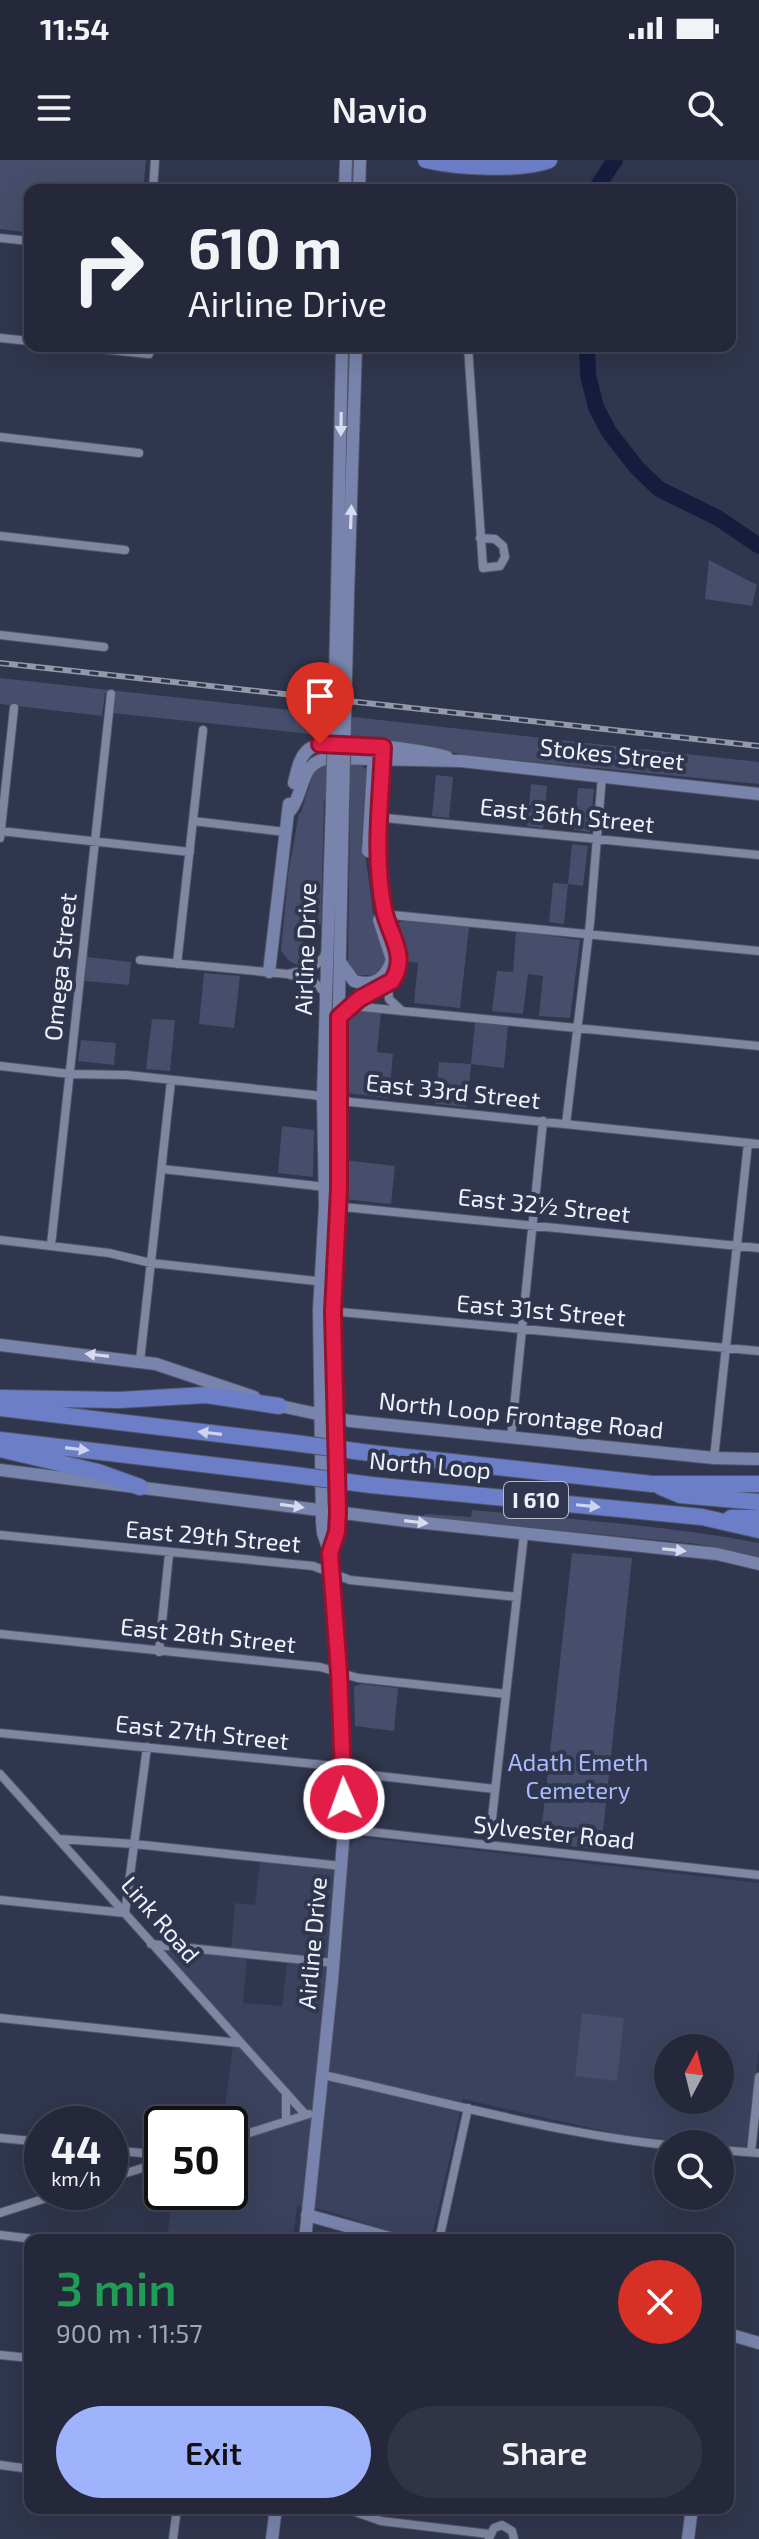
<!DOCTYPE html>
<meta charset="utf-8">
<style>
:root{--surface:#24283a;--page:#303445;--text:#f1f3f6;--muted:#a3a6af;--line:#414454;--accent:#9fb3fd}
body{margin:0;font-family:"Exo 2",sans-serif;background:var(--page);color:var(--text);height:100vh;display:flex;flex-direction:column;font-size:30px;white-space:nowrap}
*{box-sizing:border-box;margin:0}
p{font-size:26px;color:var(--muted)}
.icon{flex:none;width:44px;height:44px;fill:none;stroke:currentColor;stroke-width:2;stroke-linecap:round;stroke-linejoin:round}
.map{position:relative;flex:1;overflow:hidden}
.sheet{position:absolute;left:24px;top:2074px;width:710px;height:280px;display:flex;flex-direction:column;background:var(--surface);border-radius:16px;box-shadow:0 8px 32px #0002,0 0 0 2px var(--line)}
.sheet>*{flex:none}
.guide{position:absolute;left:24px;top:24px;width:712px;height:168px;border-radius:16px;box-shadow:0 8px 32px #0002,0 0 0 2px var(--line);background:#24283a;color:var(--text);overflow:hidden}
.needle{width:52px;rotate:7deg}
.controls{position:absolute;left:654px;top:1874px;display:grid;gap:16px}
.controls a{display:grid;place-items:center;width:80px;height:80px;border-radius:50%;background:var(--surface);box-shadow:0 8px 32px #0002,0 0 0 2px var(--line);font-size:40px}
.speed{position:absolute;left:24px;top:1946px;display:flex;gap:16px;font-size:40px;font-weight:700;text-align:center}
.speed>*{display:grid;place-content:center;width:104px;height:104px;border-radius:50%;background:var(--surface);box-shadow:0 8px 32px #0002,0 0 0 2px var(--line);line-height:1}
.speed small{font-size:20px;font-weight:400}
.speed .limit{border:4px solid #111;border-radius:12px;background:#fff;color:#111}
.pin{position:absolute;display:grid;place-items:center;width:68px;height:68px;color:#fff;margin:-82px -34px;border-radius:50% 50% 50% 0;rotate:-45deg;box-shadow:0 0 8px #0007}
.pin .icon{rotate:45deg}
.me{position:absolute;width:88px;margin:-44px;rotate:358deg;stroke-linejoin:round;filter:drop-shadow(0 0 6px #0008)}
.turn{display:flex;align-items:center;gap:28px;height:168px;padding:0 32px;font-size:36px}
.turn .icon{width:104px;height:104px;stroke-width:2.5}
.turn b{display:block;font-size:56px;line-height:68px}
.round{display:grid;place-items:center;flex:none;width:84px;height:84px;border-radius:42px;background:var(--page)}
.head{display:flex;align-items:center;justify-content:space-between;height:136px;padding:0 32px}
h1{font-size:48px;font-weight:600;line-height:60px;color:#1e9e55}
.cta{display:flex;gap:16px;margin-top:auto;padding:16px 32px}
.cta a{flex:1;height:92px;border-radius:48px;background:var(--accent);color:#111;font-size:32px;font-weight:600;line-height:92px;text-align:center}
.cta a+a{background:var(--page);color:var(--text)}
.status{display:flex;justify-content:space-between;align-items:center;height:56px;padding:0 40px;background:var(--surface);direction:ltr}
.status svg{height:22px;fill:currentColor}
header{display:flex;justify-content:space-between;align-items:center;height:104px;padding:0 32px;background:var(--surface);font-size:36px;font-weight:600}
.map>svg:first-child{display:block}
.built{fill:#3a425e;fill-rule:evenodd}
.green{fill:#464e6b}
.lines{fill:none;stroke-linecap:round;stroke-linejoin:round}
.river{stroke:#151c3e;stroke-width:16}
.street-casing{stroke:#505467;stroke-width:10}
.secondary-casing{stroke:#505467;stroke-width:14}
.highway-casing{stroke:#505467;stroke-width:18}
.street{stroke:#7e86a1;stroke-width:8}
.secondary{stroke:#7984ac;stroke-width:12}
.highway{stroke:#6c7ec7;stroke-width:16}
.rail-casing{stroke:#9499aa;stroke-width:6}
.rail{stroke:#30364d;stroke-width:3;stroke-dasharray:9;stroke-linecap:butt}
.secondary-bridge-casing{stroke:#505467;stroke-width:14;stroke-linecap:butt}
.highway-bridge-casing{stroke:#505467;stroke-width:18;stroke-linecap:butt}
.secondary-bridge{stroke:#7984ac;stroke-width:12}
.highway-bridge{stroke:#6c7ec7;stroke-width:16}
.oneway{fill:#d7dbed}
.oneway2{fill:#ced4f0}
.route-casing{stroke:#92132f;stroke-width:20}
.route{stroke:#e11d48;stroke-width:14}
.labels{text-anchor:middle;stroke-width:8;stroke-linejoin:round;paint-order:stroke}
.shield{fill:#30364d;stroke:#b5b9c8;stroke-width:2}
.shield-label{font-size:22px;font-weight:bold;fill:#eef1fd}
.street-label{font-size:24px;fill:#eef1fd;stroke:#30364d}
.park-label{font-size:24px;fill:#a8bbfc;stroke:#30364d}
</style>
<div class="status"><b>11:54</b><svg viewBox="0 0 49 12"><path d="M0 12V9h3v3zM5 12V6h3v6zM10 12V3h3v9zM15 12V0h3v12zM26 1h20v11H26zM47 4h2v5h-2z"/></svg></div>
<header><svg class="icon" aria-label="menu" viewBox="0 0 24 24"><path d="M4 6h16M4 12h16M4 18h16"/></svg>Navio<svg class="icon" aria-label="search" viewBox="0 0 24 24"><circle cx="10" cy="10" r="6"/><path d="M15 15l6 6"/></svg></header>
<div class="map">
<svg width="759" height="2379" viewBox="0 0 759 2379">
<rect width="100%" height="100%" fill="#30364d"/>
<path class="built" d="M357,1677L759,1723V1890L746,1987L622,1975L463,1939L431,2080H419L320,2049L297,2046L293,2080H167L172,2037L175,2032H230V1964H223L235,1870L163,1789L247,1798L243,1843L282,1846L288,1795L231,1789L235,1743L255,1745L260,1701L331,1709ZM668,1888H720V1940H668Z"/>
<path class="green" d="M0,0H146L143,30H30V73L0,69Z
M709,400L757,425L752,446L705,439Z
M0,518L759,602V624L464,595L422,586L112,553L115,535L105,533L102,556L0,544Z
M326,603L361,605L367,610L361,685L364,686L373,753L387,798L384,807L374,815H356L348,806L350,641H324L321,764L305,766L301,798H315C301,810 289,805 281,790L288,715L299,653H301L312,617L309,615Z
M436,615L453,617L449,658L432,656Z
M531,624L547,626L543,668L527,666Z
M578,628L594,629L590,672L574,670Z
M572,684L588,686L583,726L568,724L564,764L549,762L553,723L568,724Z
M405,760L469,767L460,848L414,843L418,803L404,801L395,770L398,763Z
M516,771L580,780L570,858L539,856L543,816L528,814L523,854L492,851L497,811L513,812Z
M87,797L131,802L129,825L85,821Z
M204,813L240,816L234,868L199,864Z
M359,849L381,852L377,892L393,894L389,938L346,933L347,857Z
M152,859L175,860L170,911L146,909Z
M475,862L508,865L504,908L471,904L467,947L435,944L439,902L471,904Z
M81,880L116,883L114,905L78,901Z
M282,966L314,970L313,1017L278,1013Z
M344,1000L395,1006L391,1044L344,1039Z
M472,1350C568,1359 664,1365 759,1383V1397L698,1384L423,1357L425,1354L471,1357Z
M572,1393L632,1398L601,1690L540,1682Z
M361,1524L398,1528L394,1571L355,1566L354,1527Z
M582,1853L624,1858L617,1921L575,1916Z"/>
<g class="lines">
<path class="river" d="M595,30L615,0
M587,186L588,215L596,247L609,272L637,308L659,329L718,358L759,386"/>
<defs>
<path id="street" d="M153,30L155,0
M0,78L30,81
M0,178L30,181
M73,186L149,194
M468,186L483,408L500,406L505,397L503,386L495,379L480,378
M0,277L139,293
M0,376L125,390
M0,475L104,487
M375,657L759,695
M193,661L285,672
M0,671L190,692
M0,678L14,548
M382,754L759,791
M140,800L287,814L314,822L325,833
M177,804L203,570
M288,814C303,811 320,808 326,792
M391,823L388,828L389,839L402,851
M352,846L759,886
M0,906L70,914L127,915L313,935L351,942L759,984
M566,964L590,763L602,616
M162,1009L326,1027
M333,1046L759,1088
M0,1080L109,1093L151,1103L325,1122
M51,1085L111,534
M319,1150L759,1191
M140,1201L171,921
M511,1278L543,961
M714,1298L748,983
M0,1375L313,1406L350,1420L517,1437
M0,1474L320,1507L358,1518L506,1534
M159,1492L169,1394
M0,1573L325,1605L361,1614L495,1629
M0,1614L305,1954
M344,1669L759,1715
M59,1679L134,1684L342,1706
M489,1685L524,1374
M0,1740L125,1753L147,1587
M151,1784L334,1803
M0,1858L239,1883
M323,1915C437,1940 552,1973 668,1985
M286,1960V1934
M0,1978L42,1982
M230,1979L309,1954
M110,1990L162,1995
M720,1990L759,1993
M751,1992L759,1917
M110,2018L162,2002
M0,2053L65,2032
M0,2075L42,2080
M439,2080L468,1948
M0,2195L30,2198
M0,2305L30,2309
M344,2348L381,2361L489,2374
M489,2378L494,2368L502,2365L512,2371L514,2379
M173,2379L177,2348"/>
<path id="secondary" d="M345,30L346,0
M359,30L360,0
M337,434L342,186
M348,435L356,186
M294,623C297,611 299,597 309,589C327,576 424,590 447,597
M290,651C306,631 298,602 330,598L461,601L759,634
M368,691L374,593
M340,802L354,821C374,827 385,819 392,800L379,760
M269,812L289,644
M339,857L359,839L392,821L400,804L399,794L384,753L377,704L383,594
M0,1185L156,1204L254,1237
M271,1244L350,1261L714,1298L759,1299
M0,1310L407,1361L717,1394L759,1404
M330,1392L337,1372L338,1352L333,1152L339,1029L337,938L343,641
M307,2055L397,2080
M305,2080L332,1821L344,1669L339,1512L330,1393L323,1373L322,1361L319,1150L325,1046L323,937L332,641
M728,2174L759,2183
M272,2379L276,2348
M688,2379L692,2348"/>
<path id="highway" d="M426,0C456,7 521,11 549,0
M0,1238L119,1240L206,1235L279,1246
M0,1248L287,1282
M0,1280L287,1314
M0,1289L98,1312L140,1327
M370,1293L652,1324H759
M371,1325L702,1357L759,1370
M661,1327L680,1335L759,1342
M731,1358H759"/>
</defs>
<use href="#street" class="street-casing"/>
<use href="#secondary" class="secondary-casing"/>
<use href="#highway" class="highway-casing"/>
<use href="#street" class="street"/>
<use href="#secondary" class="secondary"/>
<use href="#highway" class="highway"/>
<defs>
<path id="rail" d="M0,503L759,586"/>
</defs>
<use href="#rail" class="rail-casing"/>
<use href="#rail" class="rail"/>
<defs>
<path id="secondary-bridge" d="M332,641L337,434
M343,641L348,435"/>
<path id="highway-bridge" d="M287,1282L370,1293
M287,1314L371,1325"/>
</defs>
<use href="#secondary-bridge" class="secondary-bridge-casing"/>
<use href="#highway-bridge" class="highway-bridge-casing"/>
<use href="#secondary-bridge" class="secondary-bridge"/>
<use href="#highway-bridge" class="highway-bridge"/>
</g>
<defs><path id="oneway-solid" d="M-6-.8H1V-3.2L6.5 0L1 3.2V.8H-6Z" transform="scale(2)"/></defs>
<g class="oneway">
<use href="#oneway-solid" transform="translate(341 264) rotate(91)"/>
<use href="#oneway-solid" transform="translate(351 357) rotate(-88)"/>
<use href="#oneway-solid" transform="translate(97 1195) rotate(-173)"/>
<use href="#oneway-solid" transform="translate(292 1346) rotate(8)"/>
<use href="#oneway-solid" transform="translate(416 1362) rotate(7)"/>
<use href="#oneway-solid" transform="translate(674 1390) rotate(6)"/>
</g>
<g class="oneway2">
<use href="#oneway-solid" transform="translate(210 1273) rotate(-173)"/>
<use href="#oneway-solid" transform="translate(77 1289) rotate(7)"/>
<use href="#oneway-solid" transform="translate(588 1346) rotate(6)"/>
</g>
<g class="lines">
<defs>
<path id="route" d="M320,584L383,587C381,643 373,693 384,750C389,775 409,796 392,821L359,839L339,857V1029L333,1152L338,1352L337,1372L330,1393L339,1512L344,1639"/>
</defs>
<use href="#route" class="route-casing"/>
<use href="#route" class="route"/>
</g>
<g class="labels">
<rect class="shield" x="504" y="1322" width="64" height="36" rx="6"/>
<g class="shield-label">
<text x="536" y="1348">I 610</text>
</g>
<g class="street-label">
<text transform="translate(612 595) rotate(6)" y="8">Stokes Street</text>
<text transform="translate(567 656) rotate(6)" y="8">East 36th Street</text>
<text transform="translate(306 789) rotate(-88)" y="8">Airline Drive</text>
<text transform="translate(61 807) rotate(-84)" y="8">Omega Street</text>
<text transform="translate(453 932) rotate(6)" y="8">East 33rd Street</text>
<text transform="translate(544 1046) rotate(6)" y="8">East 32½ Street</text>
<text transform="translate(541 1151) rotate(5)" y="8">East 31st Street</text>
<text transform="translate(521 1256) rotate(6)" y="8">North Loop Frontage Road</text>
<text transform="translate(430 1306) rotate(5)" y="8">North Loop</text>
<text transform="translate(213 1377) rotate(5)" y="8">East 29th Street</text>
<text transform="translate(208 1476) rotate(6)" y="8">East 28th Street</text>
<text transform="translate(202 1573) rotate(6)" y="8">East 27th Street</text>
<text transform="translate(554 1673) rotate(6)" y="8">Sylvester Road</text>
<text transform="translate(160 1760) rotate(49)" y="8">Link Road</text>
<text transform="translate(313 1783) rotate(-85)" y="8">Airline Drive</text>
</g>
<g class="park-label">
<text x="578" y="1611">Adath Emeth<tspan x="578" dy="28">Cemetery</tspan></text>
</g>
</g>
</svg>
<div class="controls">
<a><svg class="needle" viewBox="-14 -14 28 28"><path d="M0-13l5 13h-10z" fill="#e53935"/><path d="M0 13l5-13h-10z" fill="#a3a6af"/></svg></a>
<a><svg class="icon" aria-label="search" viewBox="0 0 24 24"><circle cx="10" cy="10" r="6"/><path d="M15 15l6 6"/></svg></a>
</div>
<div class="speed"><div>44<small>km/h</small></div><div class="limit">50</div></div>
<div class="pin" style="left:320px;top:584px;background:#d93025"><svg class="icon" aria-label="arrive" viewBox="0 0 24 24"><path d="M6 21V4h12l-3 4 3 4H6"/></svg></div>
<svg class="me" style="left:344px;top:1639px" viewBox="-20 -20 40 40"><circle r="17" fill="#e11d48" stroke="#fff" stroke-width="3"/><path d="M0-11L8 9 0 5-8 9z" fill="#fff"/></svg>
<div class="guide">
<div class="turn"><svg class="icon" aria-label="right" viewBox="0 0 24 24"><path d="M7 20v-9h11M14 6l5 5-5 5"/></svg><div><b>610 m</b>Airline Drive</div></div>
</div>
<section class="sheet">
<div class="head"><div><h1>3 min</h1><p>900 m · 11:57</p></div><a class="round" style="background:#d93025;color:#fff"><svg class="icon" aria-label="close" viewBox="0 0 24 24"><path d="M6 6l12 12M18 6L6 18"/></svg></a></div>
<div class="cta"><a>Exit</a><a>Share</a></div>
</section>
</div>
